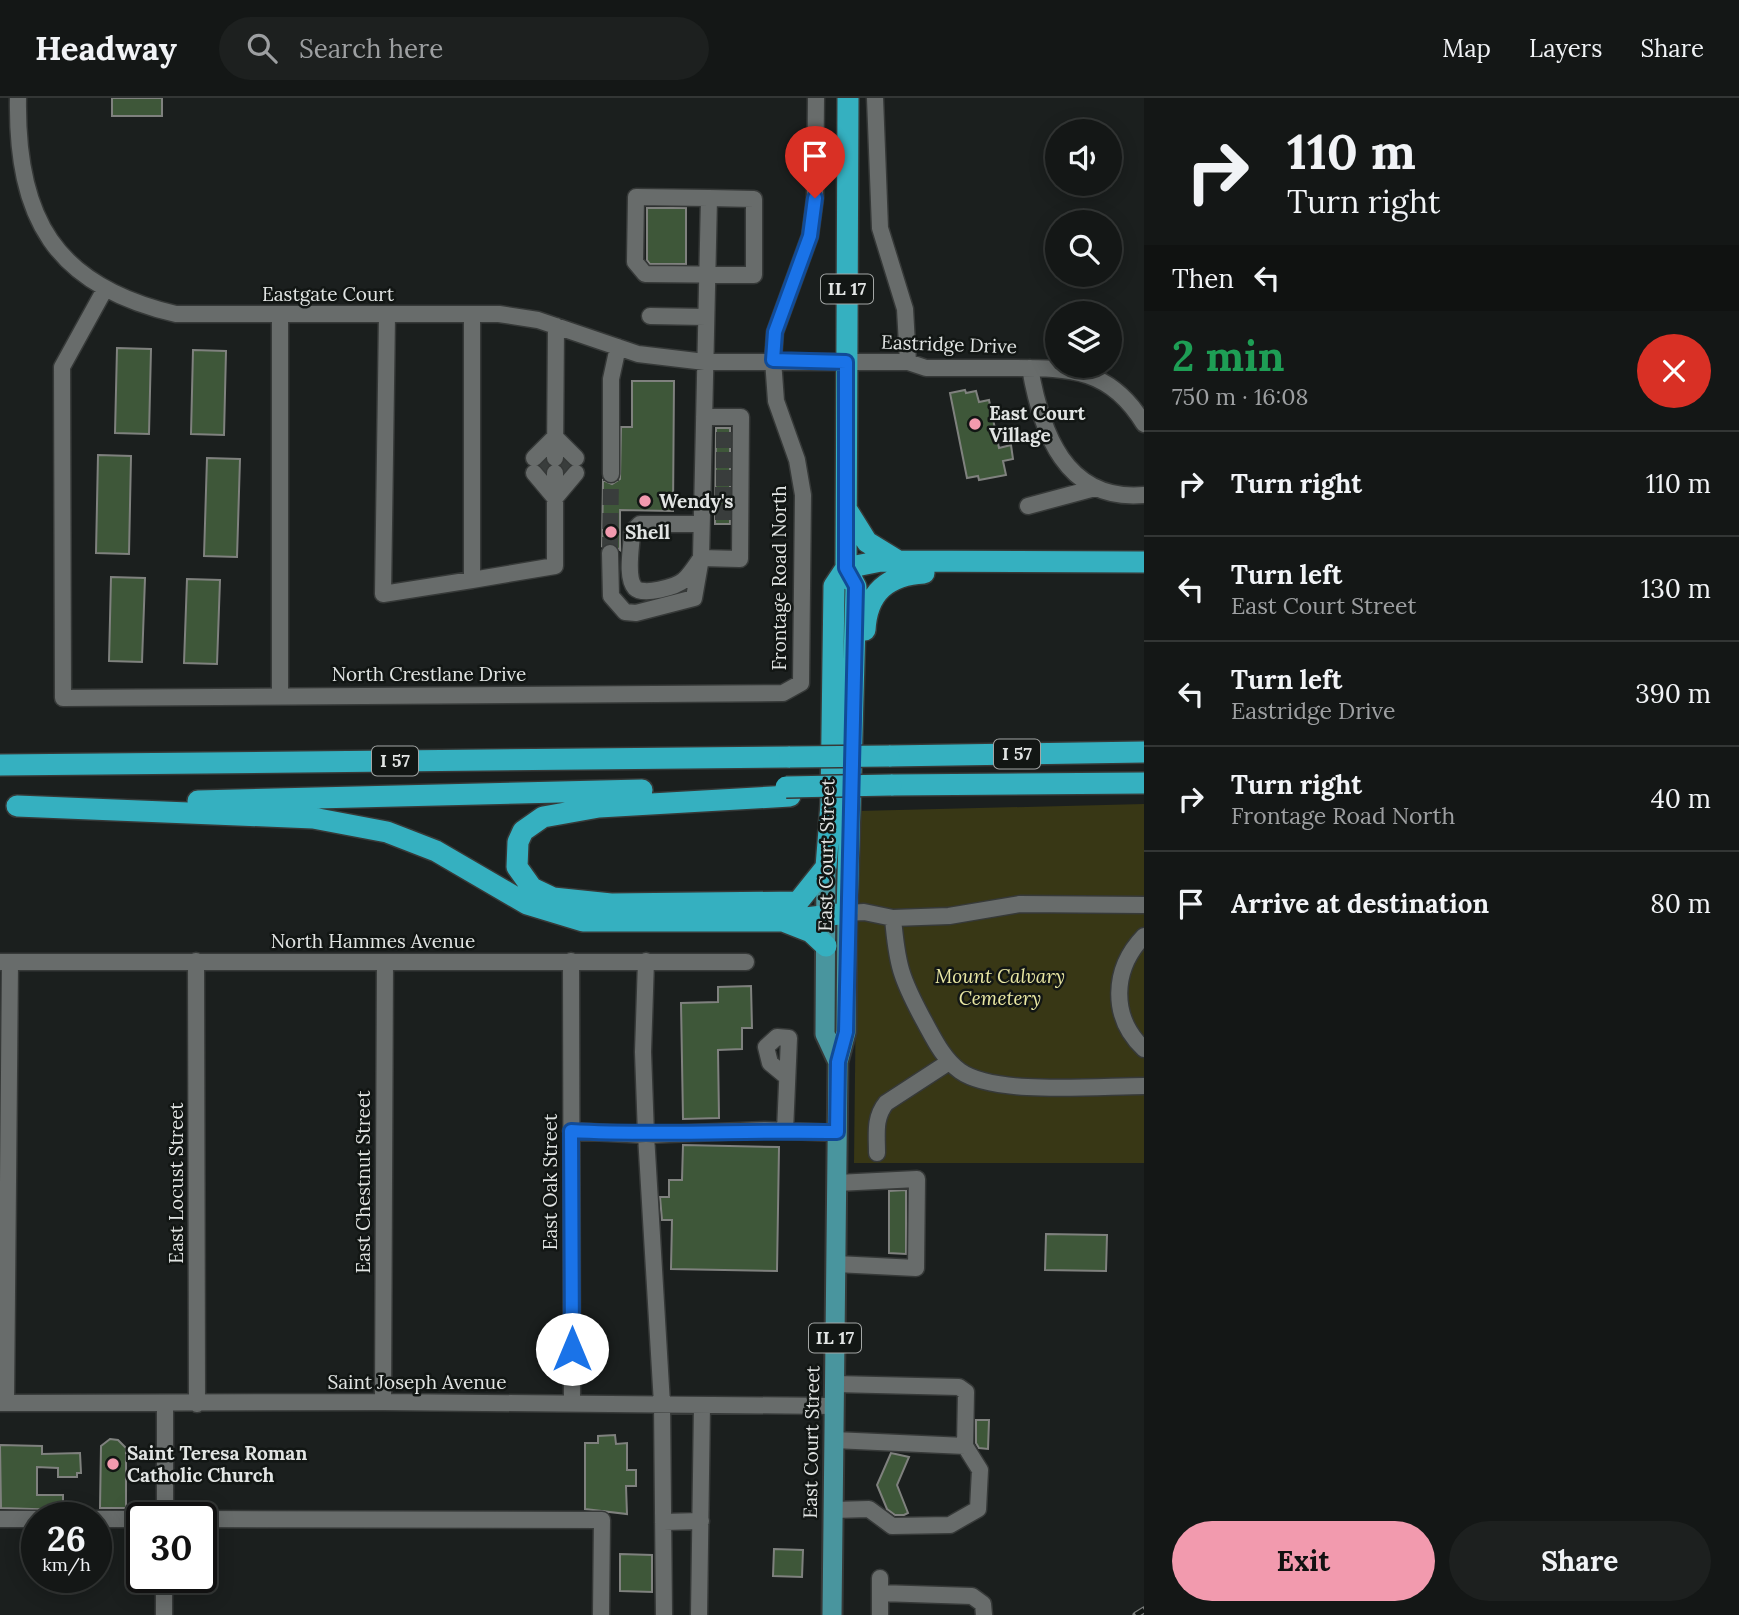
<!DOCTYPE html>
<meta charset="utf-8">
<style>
:root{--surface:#141716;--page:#1d201f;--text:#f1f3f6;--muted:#9d9fa1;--line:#333635;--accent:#f29aae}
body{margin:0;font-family:Lora,serif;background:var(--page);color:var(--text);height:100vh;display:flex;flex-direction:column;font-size:26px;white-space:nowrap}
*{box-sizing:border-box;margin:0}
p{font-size:23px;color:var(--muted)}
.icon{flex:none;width:38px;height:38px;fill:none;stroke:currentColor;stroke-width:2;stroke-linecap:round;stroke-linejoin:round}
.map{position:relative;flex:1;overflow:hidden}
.sheet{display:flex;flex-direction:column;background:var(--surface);width:595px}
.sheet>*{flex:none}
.top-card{background:#141716;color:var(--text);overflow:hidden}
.tools{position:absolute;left:1045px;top:21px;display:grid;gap:14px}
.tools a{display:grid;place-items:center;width:77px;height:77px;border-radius:50%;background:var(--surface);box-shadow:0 4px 18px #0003,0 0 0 2px var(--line);font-size:35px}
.speed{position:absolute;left:21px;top:1404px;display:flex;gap:14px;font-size:35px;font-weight:700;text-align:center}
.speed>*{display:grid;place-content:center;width:91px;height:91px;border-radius:50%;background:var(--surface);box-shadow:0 4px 18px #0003,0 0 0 2px var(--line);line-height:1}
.speed small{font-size:18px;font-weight:400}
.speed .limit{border:4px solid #111;border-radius:10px;background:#fff;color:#111}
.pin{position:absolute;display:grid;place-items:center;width:60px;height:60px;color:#fff;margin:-72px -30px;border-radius:50% 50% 50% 0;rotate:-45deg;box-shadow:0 0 7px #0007}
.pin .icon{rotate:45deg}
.me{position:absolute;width:77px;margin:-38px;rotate:0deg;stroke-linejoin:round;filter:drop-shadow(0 0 5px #0008)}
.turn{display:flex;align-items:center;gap:24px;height:147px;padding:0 28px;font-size:32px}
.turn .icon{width:91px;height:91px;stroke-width:2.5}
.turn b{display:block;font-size:49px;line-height:60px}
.then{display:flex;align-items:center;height:66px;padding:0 28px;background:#0003;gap:14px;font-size:26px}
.round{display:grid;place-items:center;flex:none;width:74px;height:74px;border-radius:37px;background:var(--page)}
.overview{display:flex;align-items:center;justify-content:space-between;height:119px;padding:0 28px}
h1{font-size:42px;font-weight:800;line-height:52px;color:#1e9e55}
.primary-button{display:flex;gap:14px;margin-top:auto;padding:14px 28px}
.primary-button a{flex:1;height:80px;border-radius:42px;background:var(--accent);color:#111;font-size:28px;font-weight:800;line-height:80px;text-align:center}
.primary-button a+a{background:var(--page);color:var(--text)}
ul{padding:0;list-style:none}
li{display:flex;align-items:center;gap:21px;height:105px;padding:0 28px;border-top:2px solid var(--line)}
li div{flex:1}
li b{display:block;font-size:26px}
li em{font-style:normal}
header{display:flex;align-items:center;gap:42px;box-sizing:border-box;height:98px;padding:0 35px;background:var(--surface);border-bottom:2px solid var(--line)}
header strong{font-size:33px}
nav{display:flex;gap:38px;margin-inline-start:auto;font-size:24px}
.search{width:490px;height:63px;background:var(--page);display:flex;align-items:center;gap:18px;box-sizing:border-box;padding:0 24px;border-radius:38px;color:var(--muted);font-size:26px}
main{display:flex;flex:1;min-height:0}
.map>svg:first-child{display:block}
.green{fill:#383715}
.building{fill:#3e5739;stroke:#7f817e;stroke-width:2}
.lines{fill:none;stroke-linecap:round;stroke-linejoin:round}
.minor-tunnel{stroke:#393d3c;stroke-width:16;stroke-dasharray:16 8;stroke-linecap:butt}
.minor-casing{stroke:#363938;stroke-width:19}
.major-casing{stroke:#363938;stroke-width:23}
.highway-casing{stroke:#363938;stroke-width:24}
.minor{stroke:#686c6b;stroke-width:16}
.major{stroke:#49959e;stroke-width:19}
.highway{stroke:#35b0c0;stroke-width:21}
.rail-casing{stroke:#797c7b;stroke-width:7}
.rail{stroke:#121614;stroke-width:4.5;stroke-dasharray:13;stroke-linecap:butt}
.highway-bridge-casing{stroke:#363938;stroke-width:24;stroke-linecap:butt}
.highway-bridge{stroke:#35b0c0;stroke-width:21}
.route-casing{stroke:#114b97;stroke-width:18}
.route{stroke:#1a73e8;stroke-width:12}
.poi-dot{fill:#f29aae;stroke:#121614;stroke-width:2.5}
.labels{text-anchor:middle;stroke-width:5;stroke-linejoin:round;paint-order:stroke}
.shield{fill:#121614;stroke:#a3a6a5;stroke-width:2}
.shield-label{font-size:18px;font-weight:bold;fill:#e1e4e3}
.street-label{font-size:19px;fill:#e1e4e3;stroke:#121614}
.poi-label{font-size:19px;font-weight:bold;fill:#e1e4e3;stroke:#121614;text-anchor:start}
.park-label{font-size:19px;font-style:italic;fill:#eae8a3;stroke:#121614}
</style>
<header>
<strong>Headway</strong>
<div class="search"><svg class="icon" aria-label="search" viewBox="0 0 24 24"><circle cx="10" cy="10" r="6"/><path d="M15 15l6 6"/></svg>Search here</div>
<nav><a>Map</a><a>Layers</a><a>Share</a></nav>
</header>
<main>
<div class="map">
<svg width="1144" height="1517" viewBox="0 0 1144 1517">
<rect width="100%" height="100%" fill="#1b1f1e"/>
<path class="green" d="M1144,706V1065H854L858,713Z"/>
<path class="building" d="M112,0H162V18H112Z
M647,110H686V166H650L647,162Z
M117,250L151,251L149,336L115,335Z
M193,252L226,253L224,337L191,336Z
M632,283H674L673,413L620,412V452L610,445L602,448L603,382L612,386L620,381L621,329H632Z
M965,292L966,295L976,293L979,304L989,302L999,350L1011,347L1013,361L1003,363L1006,377L979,382L978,378L967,380L950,295Z
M716,330H730V426H715Z
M98,357L131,358L129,456L96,455Z
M207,360L240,361L237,459L204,458Z
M111,479L145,480L142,564L109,563Z
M187,481L220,482L217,566L184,565Z
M751,888L752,930H742V951L718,952L719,1020L683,1021L681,905L718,904V889Z
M683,1047L779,1049L777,1173L671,1171L672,1122H662L660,1099H669V1082H682Z
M906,1092V1156L889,1155V1093Z
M1046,1136L1107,1137L1106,1173L1045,1172Z
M976,1322H989L988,1351L979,1350L976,1345Z
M615,1337L616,1346L627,1345V1372H636V1388H626L627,1416L585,1411V1345H598V1338Z
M110,1341L118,1342L126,1350V1410H100L101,1348Z
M0,1347L42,1348V1356L80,1355L81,1375H77V1379H58V1370L37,1369V1397H63V1412L1,1410Z
M891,1355L909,1359L897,1387L908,1415L904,1417H895L887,1411L877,1387Z
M774,1451L803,1452L802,1479L773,1478Z
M620,1456L652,1457V1494L620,1493Z"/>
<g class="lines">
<path class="minor-tunnel" d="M716,342H732
M545,360V375
M566,360V375
M716,362H732
M716,380H731
M715,397H731
M715,414H731
M610,455L611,376"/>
<defs>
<path id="minor" d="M18,0C16,119 54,188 176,216H499L538,222L638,256L705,264H908L926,270C955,270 984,270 1013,270C1071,270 1111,271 1144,326
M875,0L880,130L905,211L908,264
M105,191L62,269L63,600L783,595L801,585L803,397L797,362L776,303L773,262L775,234L810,138L815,100L816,0
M387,217L383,496L472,482V216
M650,218L706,219
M1030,270C1041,333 1065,404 1144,397
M704,319H741L740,461L701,460C703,340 706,220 709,100L636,99L635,164L645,176L754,177V101L709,100
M555,339L576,360
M534,360L555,339
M555,360L556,228
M534,375L555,400
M611,376V281L618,249
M555,400L576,375
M1028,408L1095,390
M610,455L611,498L625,514L636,515L694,500L701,460
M701,460C696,467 690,477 684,482C676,489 643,498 635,490C625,479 632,448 632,434L640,426H701
M472,482L555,468V375
M280,598V217
M847,815L864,814L893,820L949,818L1020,806L1144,807
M893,820C897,867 901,880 923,921C933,939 943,961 960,973C995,998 1099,988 1144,988
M1144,838C1112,871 1110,919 1144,951
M196,863L197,1306
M571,863L572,1306
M646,863L643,954L646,1037L765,1032L837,1035
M0,864H746
M571,1033L646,1037L662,1306L664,1517
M785,1033L789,940L777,939L766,949L770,965L787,979
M877,1055C877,1036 874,1020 886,1005L949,964
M836,1166L916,1170L917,1081L837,1085
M835,1286L959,1289L966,1294L965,1348
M383,1304L385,864
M0,1305L383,1304L834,1308
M6,1305L10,864
M833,1412L869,1411L892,1428L950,1427L978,1411L980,1372L965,1348L834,1342
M165,1419V1306
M0,1421H37
M96,1421H142
M201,1421L602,1422L601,1517
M663,1424L701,1423
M880,1480V1517
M880,1495L972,1498L983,1506L984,1517
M164,1517V1479
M699,1517L702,1307"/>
<path id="major" d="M826,769L825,936L838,964
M832,1517L838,964L846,934L847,815"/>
<path id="highway" d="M847,412L867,444L898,463
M865,532C867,494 888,477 924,475
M889,658L1144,654
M0,667L790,659
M891,687L1144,685
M790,698L599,709L543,719L523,733L518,744L517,769L532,790L553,800L611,806L798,804L826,769L831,706L834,488L846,470L881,463L1144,464
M198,703L642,692
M17,708L313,720L387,734L436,753L527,806L583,823H781L847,815L856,489L846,470L848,0
M783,823L811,834L826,848"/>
</defs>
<use href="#minor" class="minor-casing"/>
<use href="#major" class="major-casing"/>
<use href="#highway" class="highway-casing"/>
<use href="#minor" class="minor"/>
<use href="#major" class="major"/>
<use href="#highway" class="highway"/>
<defs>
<path id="rail" d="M1136,1517L1144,1512"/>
</defs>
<use href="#rail" class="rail-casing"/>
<use href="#rail" class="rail"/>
<defs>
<path id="highway-bridge" d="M790,659L889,658
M786,689L891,687"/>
</defs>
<use href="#highway-bridge" class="highway-bridge-casing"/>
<use href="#highway-bridge" class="highway-bridge"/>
</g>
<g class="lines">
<defs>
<path id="route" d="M572,1251L571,1033C660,1038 749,1032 837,1034L838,964L846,934L856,488L846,470V264L773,262L775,234L810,138L815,100"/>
</defs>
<use href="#route" class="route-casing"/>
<use href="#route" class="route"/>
</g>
<g class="poi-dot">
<circle cx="975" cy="326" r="7"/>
<circle cx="645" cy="403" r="7"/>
<circle cx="611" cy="434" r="7"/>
<circle cx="113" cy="1366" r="7"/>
</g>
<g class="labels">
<g class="shield">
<rect x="821" y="176.5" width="52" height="29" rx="5"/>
<rect x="994" y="641.5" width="46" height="29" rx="5"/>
<rect x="372" y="648.5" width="46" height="29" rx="5"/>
<rect x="809" y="1225.5" width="52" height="29" rx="5"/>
</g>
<g class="shield-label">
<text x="847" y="197">IL 17</text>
<text x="1017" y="662">I 57</text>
<text x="395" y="669">I 57</text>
<text x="835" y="1246">IL 17</text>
</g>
<g class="street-label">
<text x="328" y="203">Eastgate Court</text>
<text transform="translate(949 246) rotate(2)" y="7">Eastridge Drive</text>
<text transform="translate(779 480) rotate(-90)" y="7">Frontage Road North</text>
<text x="429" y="583">North Crestlane Drive</text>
<text transform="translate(826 757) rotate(-89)" y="7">East Court Street</text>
<text x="373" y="850">North Hammes Avenue</text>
<text transform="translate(363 1084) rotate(-90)" y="7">East Chestnut Street</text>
<text transform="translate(550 1084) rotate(-90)" y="7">East Oak Street</text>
<text transform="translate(176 1085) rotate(-90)" y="7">East Locust Street</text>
<text x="417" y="1291">Saint Joseph Avenue</text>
<text transform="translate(811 1344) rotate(-89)" y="7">East Court Street</text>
</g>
<g class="poi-label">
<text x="989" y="322">East Court<tspan x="989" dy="22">Village</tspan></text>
<text x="659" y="410">Wendy's</text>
<text x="625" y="441">Shell</text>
<text x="127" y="1362">Saint Teresa Roman<tspan x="127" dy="22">Catholic Church</tspan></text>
</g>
<g class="park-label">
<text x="1000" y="885">Mount Calvary<tspan x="1000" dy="22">Cemetery</tspan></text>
</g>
</g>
</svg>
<div class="tools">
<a><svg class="icon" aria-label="sound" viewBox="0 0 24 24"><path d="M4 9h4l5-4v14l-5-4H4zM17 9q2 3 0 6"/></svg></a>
<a><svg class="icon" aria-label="search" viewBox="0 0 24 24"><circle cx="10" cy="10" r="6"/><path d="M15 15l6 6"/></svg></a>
<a><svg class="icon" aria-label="layers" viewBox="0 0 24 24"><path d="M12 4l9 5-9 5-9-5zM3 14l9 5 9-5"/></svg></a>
</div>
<div class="speed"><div>26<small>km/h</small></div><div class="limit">30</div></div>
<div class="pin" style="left:815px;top:100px;background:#d93025"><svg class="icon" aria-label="arrive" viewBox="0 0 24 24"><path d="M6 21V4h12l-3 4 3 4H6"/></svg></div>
<svg class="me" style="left:572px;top:1251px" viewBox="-20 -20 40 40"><circle r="19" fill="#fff"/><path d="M0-13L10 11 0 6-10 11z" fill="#1a73e8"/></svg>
</div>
<section class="sheet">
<div class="top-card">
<div class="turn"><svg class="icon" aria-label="right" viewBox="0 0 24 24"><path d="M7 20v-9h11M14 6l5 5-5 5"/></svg><div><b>110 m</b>Turn right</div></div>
<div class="then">Then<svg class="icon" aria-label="left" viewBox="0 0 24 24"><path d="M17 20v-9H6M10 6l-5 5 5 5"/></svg></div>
</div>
<div class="overview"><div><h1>2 min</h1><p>750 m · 16:08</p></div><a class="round" style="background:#d93025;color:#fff"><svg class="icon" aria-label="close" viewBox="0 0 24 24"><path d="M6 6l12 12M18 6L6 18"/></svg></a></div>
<ul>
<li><svg class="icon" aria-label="right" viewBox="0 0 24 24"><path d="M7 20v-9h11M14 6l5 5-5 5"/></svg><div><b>Turn right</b></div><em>110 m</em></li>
<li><svg class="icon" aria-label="left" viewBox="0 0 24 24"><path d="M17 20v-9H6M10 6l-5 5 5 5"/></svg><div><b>Turn left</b><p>East Court Street</p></div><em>130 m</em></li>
<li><svg class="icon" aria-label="left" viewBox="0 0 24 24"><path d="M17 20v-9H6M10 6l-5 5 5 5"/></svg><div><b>Turn left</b><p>Eastridge Drive</p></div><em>390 m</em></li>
<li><svg class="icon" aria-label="right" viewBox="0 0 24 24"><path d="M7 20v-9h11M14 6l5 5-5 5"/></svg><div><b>Turn right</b><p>Frontage Road North</p></div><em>40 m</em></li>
<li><svg class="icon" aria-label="arrive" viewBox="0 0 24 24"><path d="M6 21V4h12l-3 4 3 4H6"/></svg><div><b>Arrive at destination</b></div><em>80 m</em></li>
</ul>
<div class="primary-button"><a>Exit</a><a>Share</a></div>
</section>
</main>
